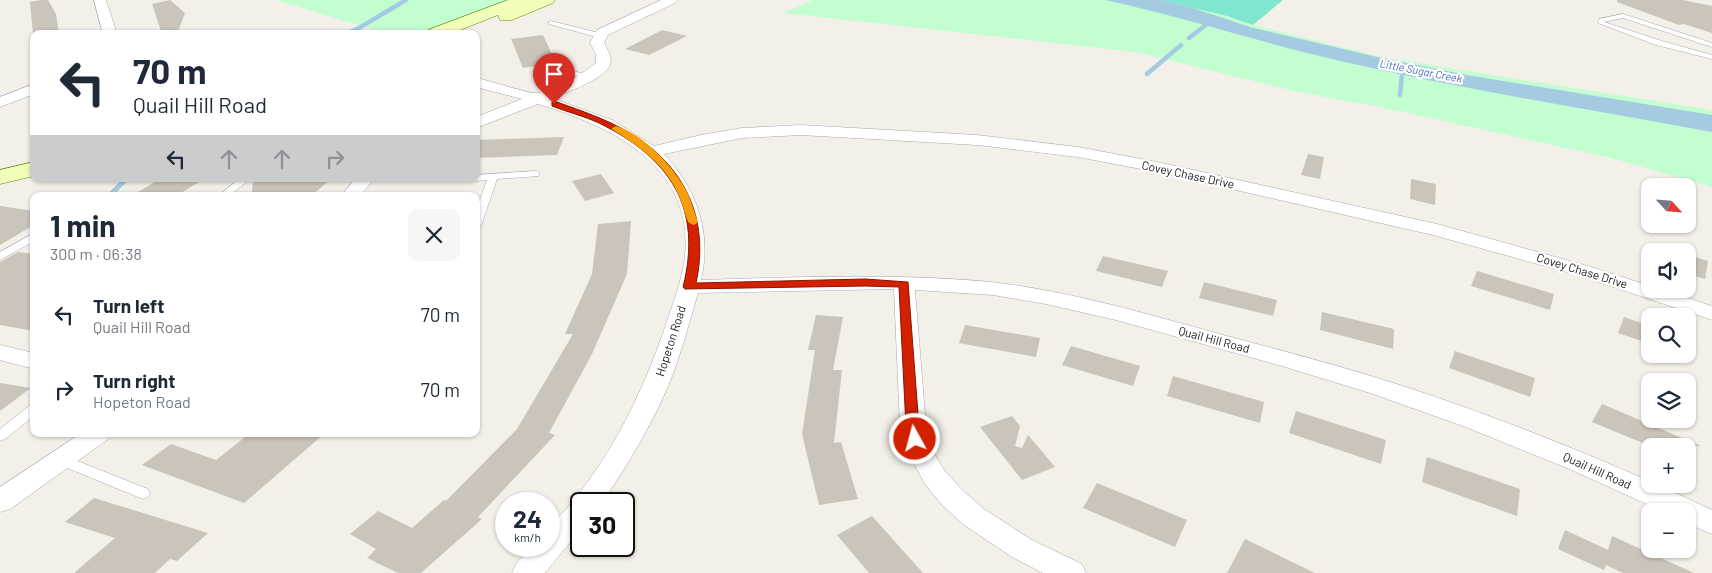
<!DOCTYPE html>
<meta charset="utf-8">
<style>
:root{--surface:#fff;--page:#f6f6f7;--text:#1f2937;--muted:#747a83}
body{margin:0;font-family:Barlow,sans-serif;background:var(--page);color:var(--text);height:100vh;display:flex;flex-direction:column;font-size:19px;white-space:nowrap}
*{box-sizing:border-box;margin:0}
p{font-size:16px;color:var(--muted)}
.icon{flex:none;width:28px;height:28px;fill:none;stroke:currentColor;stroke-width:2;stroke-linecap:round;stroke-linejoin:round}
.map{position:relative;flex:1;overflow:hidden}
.side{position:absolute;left:30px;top:192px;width:450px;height:245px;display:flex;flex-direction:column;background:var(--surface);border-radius:10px;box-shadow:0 1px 4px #0004}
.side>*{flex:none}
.hud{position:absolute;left:30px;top:30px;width:450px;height:152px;border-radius:10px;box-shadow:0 1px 4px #0004;background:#fff;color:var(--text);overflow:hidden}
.needle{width:32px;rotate:116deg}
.fabs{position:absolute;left:1641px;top:178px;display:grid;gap:10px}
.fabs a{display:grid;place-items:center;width:55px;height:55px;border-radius:10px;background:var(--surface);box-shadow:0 1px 4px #0004;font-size:25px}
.speed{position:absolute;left:495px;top:492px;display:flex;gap:10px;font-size:25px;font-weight:700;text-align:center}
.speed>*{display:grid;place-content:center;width:65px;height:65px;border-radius:50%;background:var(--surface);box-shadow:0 1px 4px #0004;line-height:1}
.speed small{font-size:12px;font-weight:400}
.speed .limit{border:2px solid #111;border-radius:8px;background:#fff;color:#111}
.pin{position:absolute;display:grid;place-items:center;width:42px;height:42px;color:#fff;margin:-51px -21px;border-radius:50% 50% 50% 0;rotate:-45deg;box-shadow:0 0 5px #0007}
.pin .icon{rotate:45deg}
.me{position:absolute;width:55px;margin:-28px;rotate:353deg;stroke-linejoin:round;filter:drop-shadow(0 0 4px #0008)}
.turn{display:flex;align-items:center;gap:18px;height:105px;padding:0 20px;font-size:22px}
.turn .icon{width:65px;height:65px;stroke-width:2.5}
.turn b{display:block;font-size:35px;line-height:42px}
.lanes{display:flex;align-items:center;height:48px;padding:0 20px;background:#0003;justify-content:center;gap:25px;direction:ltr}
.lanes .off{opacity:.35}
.round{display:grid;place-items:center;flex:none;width:52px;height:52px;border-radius:10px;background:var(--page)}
.summary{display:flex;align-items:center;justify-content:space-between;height:85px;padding:0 20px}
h1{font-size:30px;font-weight:700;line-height:38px}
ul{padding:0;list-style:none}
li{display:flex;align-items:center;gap:15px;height:75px;padding:0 20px}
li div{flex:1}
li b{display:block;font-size:19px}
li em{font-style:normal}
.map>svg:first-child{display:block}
.park{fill:#c3fed1}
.pitch{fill:#81e6cf}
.water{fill:#a5cbe3}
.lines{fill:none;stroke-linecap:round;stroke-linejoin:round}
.stream-far1{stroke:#a5cbe3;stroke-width:4.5}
.stream{stroke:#a5cbe3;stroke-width:5}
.building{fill:#cbc4ba}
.service-casing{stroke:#a9a9a9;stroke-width:1}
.minor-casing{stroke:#a9a9a9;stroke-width:1}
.secondary-casing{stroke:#5f8100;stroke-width:1}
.service{fill:#fff;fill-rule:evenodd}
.minor{fill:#fff;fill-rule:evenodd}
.secondary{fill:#f0feba;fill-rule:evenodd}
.route{fill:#d32100;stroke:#891500}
.slow{fill:#f59e0b}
.labels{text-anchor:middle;stroke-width:4.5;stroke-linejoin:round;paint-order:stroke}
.far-water-label{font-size:11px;font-style:italic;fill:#456dba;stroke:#fff}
.street-label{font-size:12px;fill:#222;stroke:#fff}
</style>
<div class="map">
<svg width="1712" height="573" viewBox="0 0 1712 573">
<rect width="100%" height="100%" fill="#f2f0e8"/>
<path class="park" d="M276,0H510L418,34H388Z
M813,0H1160L1227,16L1253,25L1381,57L1706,109L1712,111V187L1611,158L1380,107L1294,91L1136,52L783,13Z"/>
<path class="pitch" d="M1160,0H1283L1253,25L1227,16Z"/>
<path class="water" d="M1105,0H1161L1193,8L1250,27L1377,57L1467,75L1712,115V132C1587,109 1460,89 1336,60C1259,42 1183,17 1105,0Z"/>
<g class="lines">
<path class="stream-far1" d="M345,34L359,28L406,0
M1189,38L1211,21
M1398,68L1402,74L1400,95
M1147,74L1181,45"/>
<path class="stream" d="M109,196L126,179"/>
</g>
<path class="building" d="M41,0H48L56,14L59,34H33L30,2Z
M170,0L185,13L177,34H162L152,4Z
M1617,0H1683L1712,6V33L1684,24L1679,25L1617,2Z
M662,30L687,36L649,55L625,49Z
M543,35L556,63L523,68L511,39Z
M564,137L557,155L476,158V140Z
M1308,154L1324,157L1320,179L1301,175Z
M601,174L614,193L585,201L572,181Z
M160,179H204L176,196H131Z
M253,179H331L311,196L252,192Z
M1411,179L1436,184L1435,205L1410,199Z
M0,206L34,211V225L0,245Z
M631,221L627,274L592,354L549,433L555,435L478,517L482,519L421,573H398L367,558L376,549L350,534L378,511L412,528L444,500L446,501L517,429L573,334H565L592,274L598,224Z
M18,252L34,254V331L0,325V262Z
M1688,255L1708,261L1705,279L1688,274Z
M1103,256L1168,271L1162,287L1096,271Z
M1477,271L1554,294L1550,310L1471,286Z
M1204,282L1277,300L1273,316L1199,298Z
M1322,312L1394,329L1393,349L1320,330Z
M816,315L843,317L833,370H842L834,443L841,442L858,499L819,505L802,434L815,350H808Z
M1624,317L1650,326V344L1618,333Z
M965,325L1040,338L1036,357L959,343Z
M1071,346L1140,366L1133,386L1062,365Z
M1455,351L1535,378L1530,397L1449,368Z
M1173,376L1264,402L1260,423L1167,396Z
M0,383L31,388L0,411Z
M1602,404L1701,446H1650L1592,422Z
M1296,411L1386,440L1381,464L1289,433Z
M1012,416L1020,426L1015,446L1022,448L1028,435L1055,467L1022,480L980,427Z
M249,434H324L244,503L142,465L171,444L216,460Z
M1427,457L1520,489L1517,516L1422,482Z
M1097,483L1187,520L1175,547L1083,508Z
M94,498L208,533L177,561L170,559L155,573H74L115,538L65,522Z
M872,516L923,573H869L837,535Z
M1565,530L1608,550L1612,536L1694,573H1623L1606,565L1604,570L1558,549Z
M1245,539L1315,573H1227Z"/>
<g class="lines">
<defs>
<path id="service" d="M1623,14L1712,43V47L1623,18L1604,22L1662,41L1712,55V59L1656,45L1598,23L1599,19Z
M551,21L603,34L604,36L600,38L549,24L548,23Z
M554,66H560L592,77L588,79L554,70Z
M536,171L539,172V176L497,179L481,226L476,229V211L487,180L476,181L472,179H476V175Z
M239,179H250L229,196H218Z
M34,233V241L0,260V252Z
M34,404V416L5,439L0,441V429L29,406Z
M60,454L148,489L150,493L148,497L143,499L138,497L55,463L53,459L55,455Z"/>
<path id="minor" d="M94,0H106L117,34H103Z
M661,0H677L675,3L608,35L604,43C607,49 613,57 610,65C603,80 567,92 552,98L612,120L654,146L701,135L742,128L801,125L977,135L1078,147L1157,162L1437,224L1588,266L1650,286V289H1660L1712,306V320L1574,274L1433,235L1157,172L1078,157L977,145L801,135L742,138L664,154C697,189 712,233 701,280C798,277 895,273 991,282C1070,291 1147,314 1223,335C1287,352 1352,369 1415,390C1517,424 1617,465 1712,510V534L1688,524V511H1662L1567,468L1463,426L1370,393L1282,366L1116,320L1046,304L993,295L915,290L926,427L934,453L944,470L963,491L984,509L1032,540L1082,564L1086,573H1043L1012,557L964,525L943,506L925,484L908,453L900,427L894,289L698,293C689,323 681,355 669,384C652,424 630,461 606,497L601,504H581V529L545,573H512L516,564L532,546H549V528C557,518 567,509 574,500C614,450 642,393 663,333C671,308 682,283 685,256C694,165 611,126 538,104L476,128V117L522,99L476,87V78C488,80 529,94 537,93C553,92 584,73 596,63V54L590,43L597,30Z
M34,84V94L0,107V97Z
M355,179H374L360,196H341Z
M0,345L34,353V369L0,360Z
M80,434H111L107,440L10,509L0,512V487Z"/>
<path id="secondary" d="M508,0H555L553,3L512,20H500L498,15L450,34H425L428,30Z
M34,162V176L0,184V170Z"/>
</defs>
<use href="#service" class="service-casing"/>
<use href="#minor" class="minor-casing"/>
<use href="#secondary" class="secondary-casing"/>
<use href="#service" class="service"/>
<use href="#minor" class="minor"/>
<use href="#secondary" class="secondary"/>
</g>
<path class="route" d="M552,102H557C582,111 606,119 628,132C685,165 710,219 696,283L865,279L908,282L919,427L922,439L920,443H910L906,427L899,287L865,286L685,289L683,287C703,207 670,158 599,123C584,116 567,112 552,106Z"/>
<path class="slow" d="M616,126C643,134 672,165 686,190C691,199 694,212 698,222L696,224L693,225L688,222C684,212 682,202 677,192C665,164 638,146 613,130L611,129Z"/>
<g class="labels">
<g class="far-water-label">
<text transform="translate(1421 71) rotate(11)" y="4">Little Sugar Creek</text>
</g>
<g class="street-label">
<text transform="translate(1188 175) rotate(12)" y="4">Covey Chase Drive</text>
<text transform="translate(1582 271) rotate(17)" y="4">Covey Chase Drive</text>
<text transform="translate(1214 340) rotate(15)" y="4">Quail Hill Road</text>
<text transform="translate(671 341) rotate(-72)" y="4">Hopeton Road</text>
<text transform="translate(1597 471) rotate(24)" y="4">Quail Hill Road</text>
</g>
</g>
</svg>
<div class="fabs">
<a><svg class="needle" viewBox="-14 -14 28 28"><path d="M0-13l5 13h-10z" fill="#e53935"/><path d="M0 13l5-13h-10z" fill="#747a83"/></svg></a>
<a><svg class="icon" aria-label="sound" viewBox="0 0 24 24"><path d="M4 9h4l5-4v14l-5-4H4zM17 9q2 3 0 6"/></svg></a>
<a><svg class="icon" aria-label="search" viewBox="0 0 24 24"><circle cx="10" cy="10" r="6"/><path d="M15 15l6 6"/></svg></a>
<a><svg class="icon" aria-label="layers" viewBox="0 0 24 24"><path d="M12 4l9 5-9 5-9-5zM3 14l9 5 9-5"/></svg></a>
<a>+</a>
<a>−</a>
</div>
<div class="speed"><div>24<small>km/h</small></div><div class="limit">30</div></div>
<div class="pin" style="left:554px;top:104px;background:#d93025"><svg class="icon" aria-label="arrive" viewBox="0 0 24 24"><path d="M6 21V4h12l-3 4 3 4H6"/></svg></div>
<svg class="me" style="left:915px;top:439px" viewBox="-20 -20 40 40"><circle r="17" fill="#d32100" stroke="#fff" stroke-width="3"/><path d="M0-11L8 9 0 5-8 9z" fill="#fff"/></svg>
<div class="hud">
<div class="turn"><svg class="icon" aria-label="left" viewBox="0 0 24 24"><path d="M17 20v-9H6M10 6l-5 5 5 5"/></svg><div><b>70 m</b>Quail Hill Road</div></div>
<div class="lanes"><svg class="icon" aria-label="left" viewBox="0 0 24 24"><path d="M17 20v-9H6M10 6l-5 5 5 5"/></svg><svg class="icon off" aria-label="ahead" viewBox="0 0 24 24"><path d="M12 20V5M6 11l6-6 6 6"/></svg><svg class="icon off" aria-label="ahead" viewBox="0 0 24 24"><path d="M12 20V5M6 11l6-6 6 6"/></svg><svg class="icon off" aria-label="right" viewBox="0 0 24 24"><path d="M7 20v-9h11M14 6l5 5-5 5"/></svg></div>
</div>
<section class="side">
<div class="summary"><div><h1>1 min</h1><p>300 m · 06:38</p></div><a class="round"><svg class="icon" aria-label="close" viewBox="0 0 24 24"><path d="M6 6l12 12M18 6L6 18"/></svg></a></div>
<ul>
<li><svg class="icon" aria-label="left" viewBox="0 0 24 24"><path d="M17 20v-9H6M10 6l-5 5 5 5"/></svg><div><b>Turn left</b><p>Quail Hill Road</p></div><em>70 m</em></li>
<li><svg class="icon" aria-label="right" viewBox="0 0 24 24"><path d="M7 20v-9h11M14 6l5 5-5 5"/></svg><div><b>Turn right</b><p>Hopeton Road</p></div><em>70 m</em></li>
</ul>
</section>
</div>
